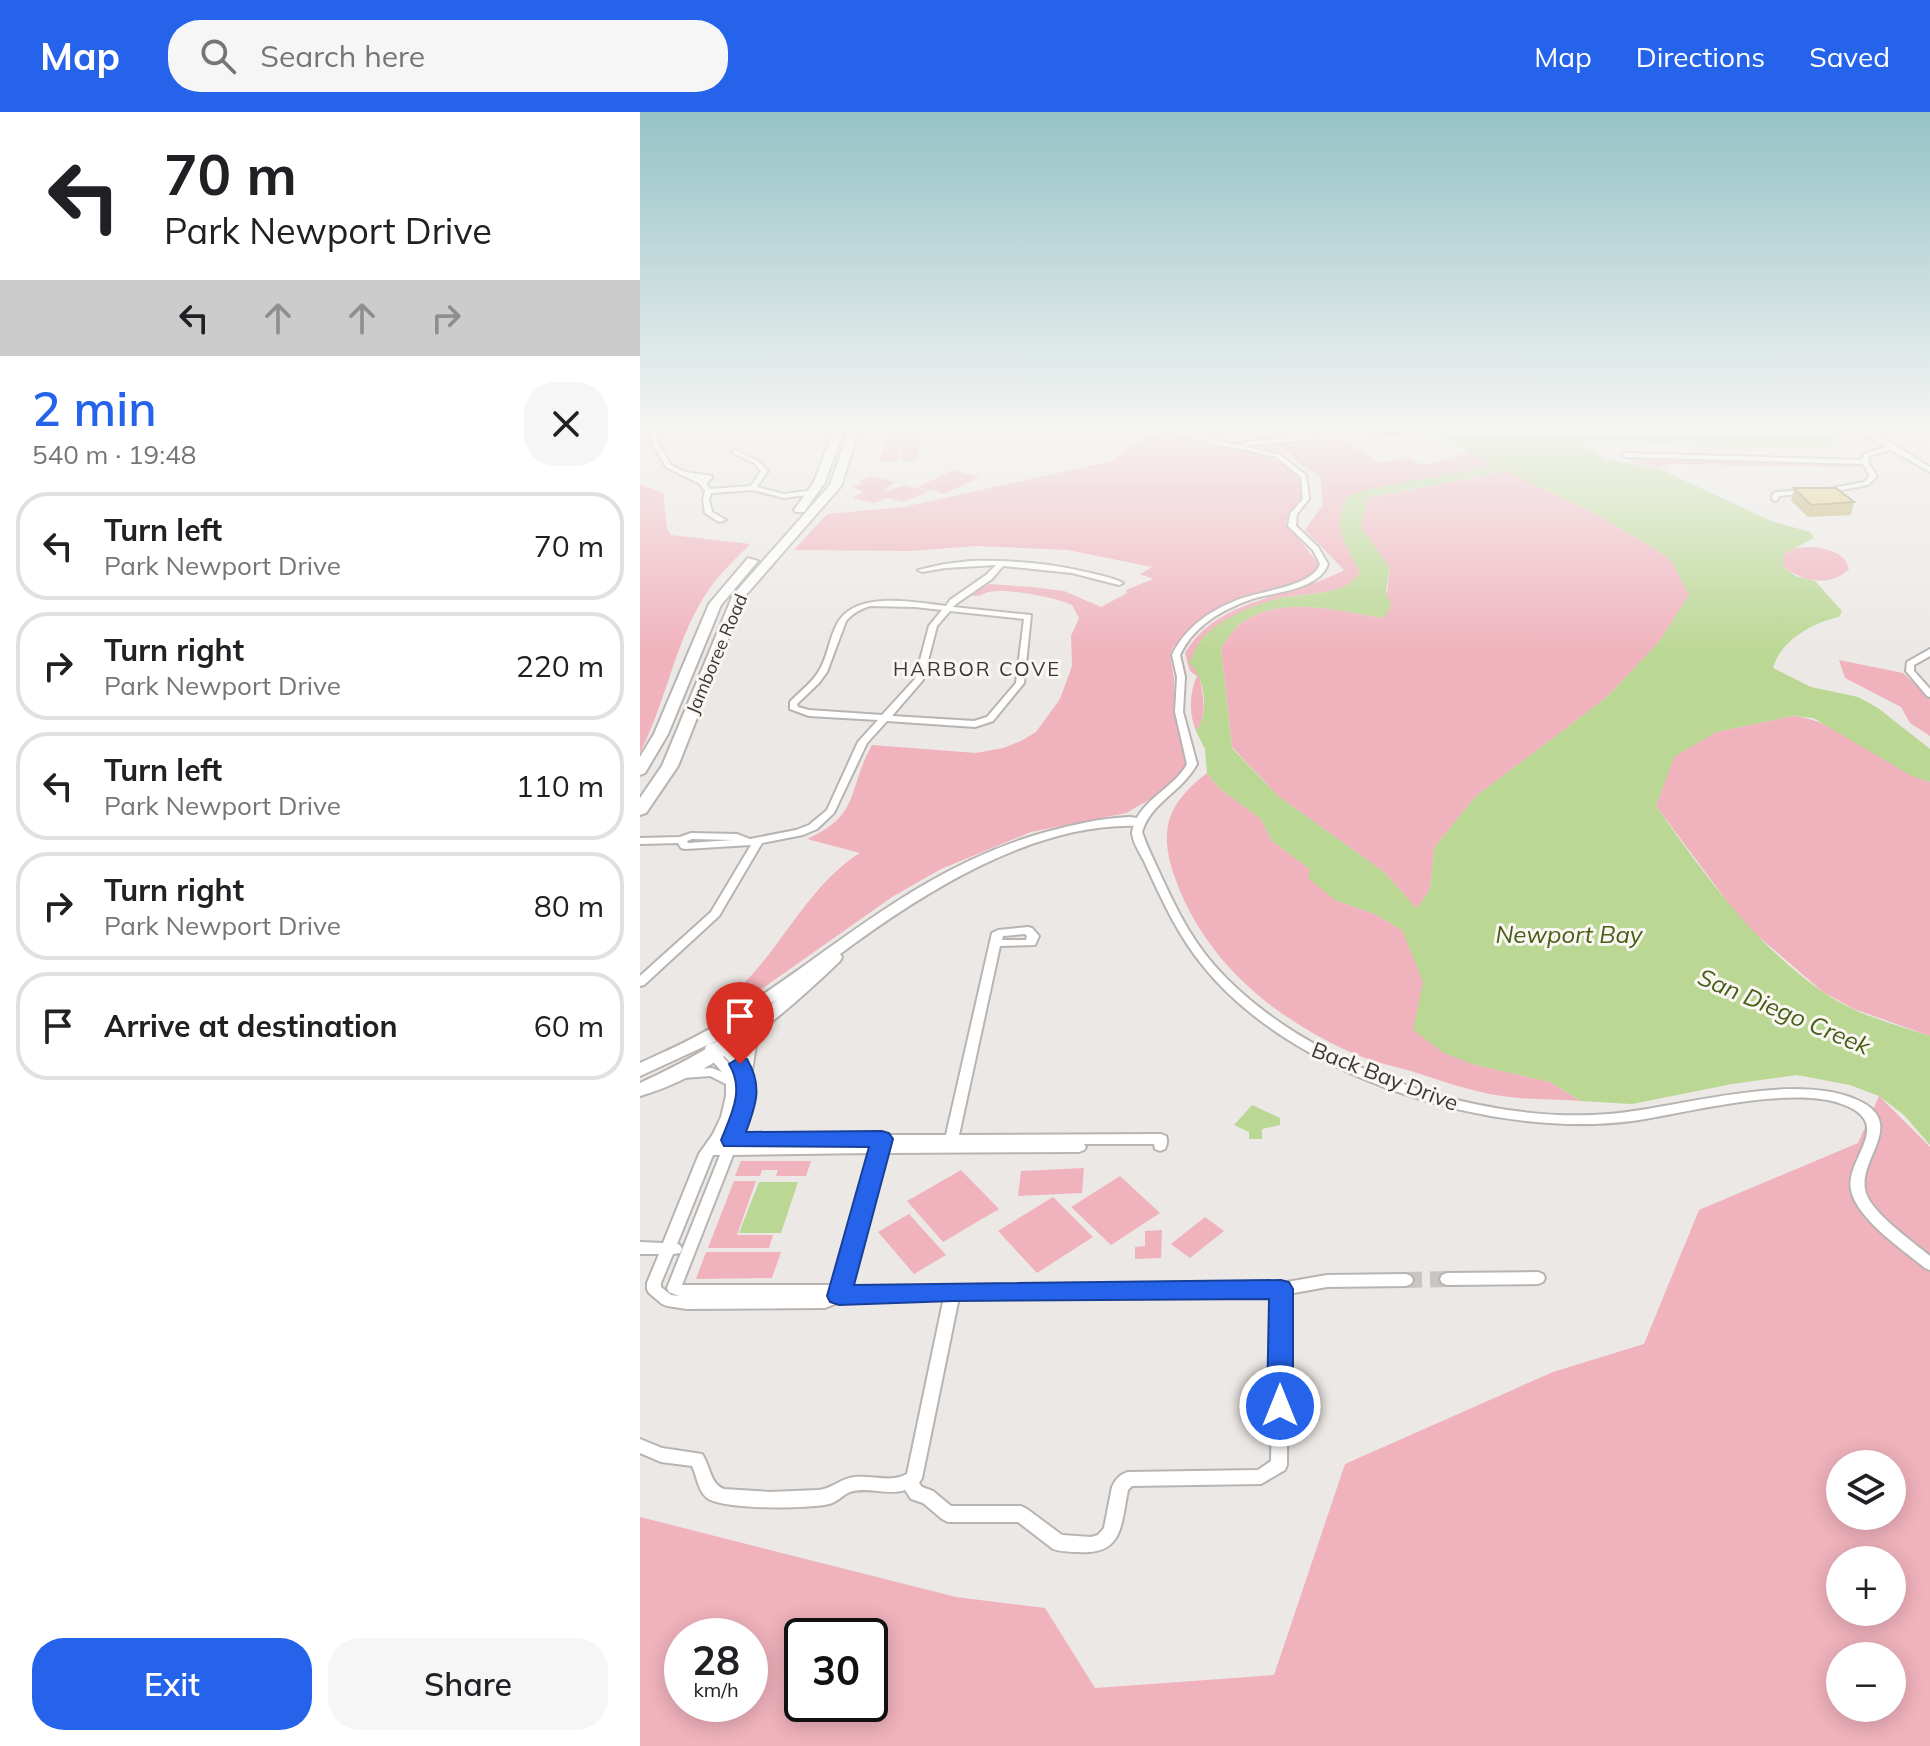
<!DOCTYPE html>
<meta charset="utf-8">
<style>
:root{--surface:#fff;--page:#f6f6f6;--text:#202124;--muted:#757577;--line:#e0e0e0;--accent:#2563eb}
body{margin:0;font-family:Mulish,sans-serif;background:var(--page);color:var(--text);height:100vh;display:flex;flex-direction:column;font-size:30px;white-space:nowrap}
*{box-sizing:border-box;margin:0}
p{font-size:26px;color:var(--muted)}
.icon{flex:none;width:44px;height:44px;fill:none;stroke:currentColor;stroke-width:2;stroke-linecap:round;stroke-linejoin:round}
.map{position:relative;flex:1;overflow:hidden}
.drawer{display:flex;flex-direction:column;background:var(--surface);width:640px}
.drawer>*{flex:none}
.top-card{background:#fff;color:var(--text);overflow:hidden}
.fabs{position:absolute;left:1186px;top:1338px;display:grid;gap:16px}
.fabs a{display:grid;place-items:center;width:80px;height:80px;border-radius:50%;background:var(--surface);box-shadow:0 4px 20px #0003;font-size:40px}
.speed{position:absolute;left:24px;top:1506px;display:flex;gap:16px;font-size:40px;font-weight:700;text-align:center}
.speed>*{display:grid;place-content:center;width:104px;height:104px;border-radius:50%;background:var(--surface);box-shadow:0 4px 20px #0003;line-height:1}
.speed small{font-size:20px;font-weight:400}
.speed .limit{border:4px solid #111;border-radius:12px;background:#fff;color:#111}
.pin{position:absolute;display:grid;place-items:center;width:68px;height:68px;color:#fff;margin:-82px -34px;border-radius:50% 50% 50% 0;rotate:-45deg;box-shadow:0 0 8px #0007}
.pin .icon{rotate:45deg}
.me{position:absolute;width:88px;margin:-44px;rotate:0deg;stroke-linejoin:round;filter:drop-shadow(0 0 6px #0008)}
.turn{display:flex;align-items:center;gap:28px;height:168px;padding:0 32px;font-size:36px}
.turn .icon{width:104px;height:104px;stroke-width:2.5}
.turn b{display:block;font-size:56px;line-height:68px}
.lanes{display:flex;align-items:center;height:76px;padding:0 32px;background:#0003;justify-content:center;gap:40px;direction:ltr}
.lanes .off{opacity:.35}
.round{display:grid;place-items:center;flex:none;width:84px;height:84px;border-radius:32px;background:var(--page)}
.head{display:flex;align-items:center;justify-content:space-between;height:136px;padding:0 32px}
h1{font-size:48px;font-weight:600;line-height:60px;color:var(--accent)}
.button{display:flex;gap:16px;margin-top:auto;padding:16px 32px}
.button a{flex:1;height:92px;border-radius:32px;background:var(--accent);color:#fff;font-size:32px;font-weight:600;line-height:92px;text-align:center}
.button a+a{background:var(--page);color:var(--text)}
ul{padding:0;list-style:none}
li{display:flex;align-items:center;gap:24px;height:108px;margin:0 16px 12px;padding:0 16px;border:4px solid var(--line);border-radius:32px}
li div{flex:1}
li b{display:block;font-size:30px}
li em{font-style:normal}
header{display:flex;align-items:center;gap:48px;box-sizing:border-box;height:112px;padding:0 40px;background:var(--accent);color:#fff}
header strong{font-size:38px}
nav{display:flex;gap:44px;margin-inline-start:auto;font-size:28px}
.search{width:560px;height:72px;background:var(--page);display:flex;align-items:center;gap:20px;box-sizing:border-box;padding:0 28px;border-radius:32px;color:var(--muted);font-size:30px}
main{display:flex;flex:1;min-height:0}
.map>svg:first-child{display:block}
.green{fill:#f0b2bd;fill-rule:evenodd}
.water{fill:#bad793;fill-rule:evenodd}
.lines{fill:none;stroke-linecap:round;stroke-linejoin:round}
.street-tunnel{stroke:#c9c5c2;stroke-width:16;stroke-dasharray:16 8;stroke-linecap:butt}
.street-casing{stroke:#b8b4b1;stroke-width:4}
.secondary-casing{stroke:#b8b4b1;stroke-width:4}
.primary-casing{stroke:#b8b4b1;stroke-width:4}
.street{fill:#fff;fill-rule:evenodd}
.secondary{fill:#fff;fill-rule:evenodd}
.primary{fill:#fff;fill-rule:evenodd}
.wall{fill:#c0b172}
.shaded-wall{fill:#9c905d}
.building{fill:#dfce85;stroke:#9c905d;stroke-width:2}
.route{fill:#2563eb;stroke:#184099;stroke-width:2}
.labels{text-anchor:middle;stroke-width:6;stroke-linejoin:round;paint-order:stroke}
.far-street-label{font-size:18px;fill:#3b3938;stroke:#faf6f2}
.far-neighbourhood-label{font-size:20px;letter-spacing:2px;fill:#3b3938;stroke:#faf6f2}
.street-label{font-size:22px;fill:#3b3938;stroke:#faf6f2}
.water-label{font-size:24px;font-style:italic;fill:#465e18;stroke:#faf6f2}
</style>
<header>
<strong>Map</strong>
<div class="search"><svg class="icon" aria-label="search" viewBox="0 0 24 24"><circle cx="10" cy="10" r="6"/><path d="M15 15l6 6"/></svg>Search here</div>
<nav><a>Map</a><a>Directions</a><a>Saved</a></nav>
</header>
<main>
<section class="drawer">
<div class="top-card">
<div class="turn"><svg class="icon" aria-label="left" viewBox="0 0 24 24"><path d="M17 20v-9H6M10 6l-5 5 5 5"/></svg><div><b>70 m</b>Park Newport Drive</div></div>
<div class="lanes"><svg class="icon" aria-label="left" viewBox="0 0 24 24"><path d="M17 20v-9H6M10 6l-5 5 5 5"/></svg><svg class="icon off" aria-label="ahead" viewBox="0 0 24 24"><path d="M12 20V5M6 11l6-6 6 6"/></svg><svg class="icon off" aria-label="ahead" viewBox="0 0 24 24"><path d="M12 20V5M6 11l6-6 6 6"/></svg><svg class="icon off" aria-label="right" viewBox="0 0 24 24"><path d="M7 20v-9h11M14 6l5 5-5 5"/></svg></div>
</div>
<div class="head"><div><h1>2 min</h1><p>540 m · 19:48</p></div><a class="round"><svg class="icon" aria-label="close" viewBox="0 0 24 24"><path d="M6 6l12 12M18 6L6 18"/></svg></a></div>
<ul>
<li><svg class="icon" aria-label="left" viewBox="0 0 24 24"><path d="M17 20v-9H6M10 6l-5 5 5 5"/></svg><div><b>Turn left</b><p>Park Newport Drive</p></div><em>70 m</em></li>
<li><svg class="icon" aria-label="right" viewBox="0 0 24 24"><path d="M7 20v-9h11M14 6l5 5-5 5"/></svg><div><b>Turn right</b><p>Park Newport Drive</p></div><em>220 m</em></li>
<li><svg class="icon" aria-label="left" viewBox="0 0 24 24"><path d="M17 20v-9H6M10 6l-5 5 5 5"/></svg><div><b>Turn left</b><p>Park Newport Drive</p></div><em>110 m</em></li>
<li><svg class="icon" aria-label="right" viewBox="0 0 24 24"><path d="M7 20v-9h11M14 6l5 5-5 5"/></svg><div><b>Turn right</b><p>Park Newport Drive</p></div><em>80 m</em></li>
<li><svg class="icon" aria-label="arrive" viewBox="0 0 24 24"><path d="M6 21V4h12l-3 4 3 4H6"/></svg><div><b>Arrive at destination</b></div><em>60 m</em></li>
</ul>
<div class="button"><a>Exit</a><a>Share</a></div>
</section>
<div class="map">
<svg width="1290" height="1634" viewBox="0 0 1290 1634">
<rect width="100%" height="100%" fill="#ece8e5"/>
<path class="green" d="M282,315L277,349H260L264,325L257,349L239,350L251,316Z
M511,321C543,328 660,337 660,373C660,380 663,385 660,391C657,398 649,404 645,410L678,451L676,461L662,469L607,483L589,492L553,516L534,534L530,542L534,567V598L547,648L542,664L530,676L486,701L391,720L301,757L252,785L99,893L68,909L70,904C93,884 114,862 133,837C158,804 184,763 220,741L167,727C222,702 206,680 232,633L336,641L363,636L381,629L396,620L420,587L432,554L431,524L439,506L432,493C416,485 367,476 349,480C341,482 340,486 331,483L349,472L391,475L424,479L461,495L487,481L486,478L513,467L500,462L512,455L428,438L337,434L271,439L154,438L187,402L264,395L472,349Z
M704,327L740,351L768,345L780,352L793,351L830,340L855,353L708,385C690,416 706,431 720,461C701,488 659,478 632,489C607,499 583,516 560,529C549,557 576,592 556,619C549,601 549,582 557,564L550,559L545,541C579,484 652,487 704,458L665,418L683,393L680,365L654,348L650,341L610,334Z
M986,347L1215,352L1222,355L1028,352L1020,357Z
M313,358L340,365L305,382L278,375Z
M868,359L960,404L1015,437L1031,448L1050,483L1018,531L967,585L835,685L794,736L790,777L777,797L744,760L638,684L592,635L581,536C587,528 593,517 601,511C641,482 700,499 744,506L750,456L720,414L728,386Z
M232,364L255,370L246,376L248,379L265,373L289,379L263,390L247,386L234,391L212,386L223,380L213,375L223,371L220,368Z
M0,372L23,381L27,416L31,423L110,432C91,451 71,470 58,495C33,541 24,594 0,641Z
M1173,435C1187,437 1205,440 1209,457C1190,476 1163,469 1143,455L1144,442L1151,436Z
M1199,548L1263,561L1290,587V624L1270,611L1261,595L1205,566Z
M1153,604C1202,609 1243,655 1290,670V924L1214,897L1183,880L1104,812L1016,694L1033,645L1076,620Z
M567,661L579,676L621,707L632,729L670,757L695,788L735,802L762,818L832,952L910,970L941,989C915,987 888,988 862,984C833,980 802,969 774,960C753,954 730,949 710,940C631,904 565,849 535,766C518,718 527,692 567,661Z
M1239,984L1290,1035V1634H0V1405L316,1485L405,1496L455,1576L634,1563L705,1352L913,1260L1004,1232L1059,1098L1218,1031ZM1200,1352H1252V1404H1200ZM1200,1448H1252V1500H1200ZM42,1524H110V1592H42ZM162,1524H230V1592H162ZM1200,1544H1252V1596H1200Z
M101,1049H171L166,1064H136L138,1058H122L120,1064H95Z
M444,1056L442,1081L378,1084L381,1059Z
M321,1058L359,1097L303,1130L267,1089Z
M480,1064L520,1101L471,1133L431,1095Z
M94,1069H116L97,1123H133L129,1136H68Z
M413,1085L453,1125L397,1161L358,1119Z
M269,1102L306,1143L274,1162L238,1120Z
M565,1105L584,1119L550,1146L531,1132Z
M522,1118L521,1146L495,1147V1135L505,1134V1119Z
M66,1140H141L132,1166L56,1167Z"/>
<path class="water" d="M792,315L1086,318L1181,315L1197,324L1194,332L1186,336C1134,335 1081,335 1029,333C1000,332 971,324 942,333L966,347L1020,357L1131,409L1170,420L1174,426L1144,442L1143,455L1156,464L1175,469L1202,499L1199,505C1172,511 1141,528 1133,556L1171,575L1218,585L1238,596L1290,637V670L1272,664L1173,606L1153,604L1076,620L1034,645L1016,694C1064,762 1113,831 1183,880C1214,902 1254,912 1290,924V1033L1264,1003L1239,984L1210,973L1157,963L1092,972L992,992L941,989L910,970L832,952L804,941L773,918L783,870L762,818L735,802L695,788L668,766L670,757L632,729L621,707L579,676L567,661L565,637L556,619C570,601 565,565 549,551C553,544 556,534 561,528C577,508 608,496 632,488C659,480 703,486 720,461C706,431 690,416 708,384L727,378L854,353L793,321ZM867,359L960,404L1015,437L1031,448L1049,483L1018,531L967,585L835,685L794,736L790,777L777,797L744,760L638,684L592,636L581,536C587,528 593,517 601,511C641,482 700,499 744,506L751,493L746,479L750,456L721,414L728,386Z
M612,993L640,1006V1013L622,1017V1027H609V1020L594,1013Z
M119,1070H158L141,1121H99Z"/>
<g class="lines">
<path class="street-tunnel" d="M766,1168L807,1167"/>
<defs>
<path id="street" d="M14,315H62L19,321L17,329L31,353L45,360L72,364V366L66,371L70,377L111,374L121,359L114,351L93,341L92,340L95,338L118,349L128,359L117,375L144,382L174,378L177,380L174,382L144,386L113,378L71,381L69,388L72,400L86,408L79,410L65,401L63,388L65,379L60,372L26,355L11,329Z
M135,315H141L143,319L138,320Z
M1214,315C1231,315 1273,345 1290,355V360L1251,338L1229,344L1228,350L1237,364L1228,373L1185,381L1183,380V378L1224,370L1230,364L1223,352L985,345L982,343L985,341L1222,348L1224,342L1246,335Z
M673,324L675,325V327L604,334L601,332L604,330Z
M596,332L640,343L666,363L669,387L657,402L656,414L678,435L688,452C679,478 635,480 612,487C583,497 553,514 540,543L545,565L543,600L557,652C542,680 511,690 502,720C506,732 511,742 516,753C532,788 548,823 574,853C662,953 837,1013 969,1002C1039,996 1149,960 1215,987C1271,1010 1215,1048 1226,1081C1232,1101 1273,1130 1290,1144V1158L1285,1156C1263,1138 1217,1107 1211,1078C1205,1047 1253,1014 1207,994C1157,971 1047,1001 992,1009C853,1027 653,966 563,854C537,822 521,786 504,749C500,741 493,731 492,721C492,719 494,712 495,710C506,685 535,675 547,652L535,600L537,565L532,543C545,516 569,499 597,488C618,479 673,475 680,452L673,438L648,414L650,402L663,387L661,365L636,345L594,335V333Z
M1168,378L1171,380L1170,381L1139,384L1137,388L1135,389L1132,387L1133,382L1136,380Z
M330,449C369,448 408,451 446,460C458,463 472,465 483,471L479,473L432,461L363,454L352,467L316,492L313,495L391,503L384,571L353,609L335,615L247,609L227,631L194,701L177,717L163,723L122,731L79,804L4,873L0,874V864L71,800L111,733L45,737L41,736L38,731L0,732V726L40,725L51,721L97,722L110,727L156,718L169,713L187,698L218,630L238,608L169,604L150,597V590C159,580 172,571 179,559C188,544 189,527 197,512C215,478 273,490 306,494L310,488L346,463L356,453L305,456L282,460L278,458L305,452ZM230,494L275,495L302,498L289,514L275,567L242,603L169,598L158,595L157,592L179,571L187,560L206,509C213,501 220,497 230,494ZM310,499L384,507L376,571L347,605L334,609L252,604L283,568L297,514ZM52,727L93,728L48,731L47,729Z
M1290,537V544L1274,553V559L1290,577V585L1287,584L1266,559L1267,550Z
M388,815L392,816L399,824L395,833L360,834L319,1023L521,1022L526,1024C528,1028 527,1033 525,1037L520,1039L515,1037L514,1032H444L446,1035L444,1038L439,1040L245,1041L208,1178L313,1173L641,1171L687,1163L766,1162L771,1164L773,1168L771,1172L766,1174L687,1175L648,1182L647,1353L645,1358L621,1372L492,1374L488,1378C481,1413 483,1443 439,1440C430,1440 421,1440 413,1437L378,1410H308L302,1407L283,1391L271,1387L265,1378C247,1384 228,1374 210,1380C203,1383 197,1390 189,1392C169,1397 83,1398 67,1386C58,1379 57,1364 52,1354L21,1350L0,1341V1327L22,1336L62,1342C70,1353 70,1372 84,1377L130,1380L178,1378C192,1377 201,1366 215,1365C232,1363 251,1371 267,1362L304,1185L200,1190L185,1196L47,1197L27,1194L22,1192L9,1181L7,1177V1171L19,1142H0V1130L23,1131L59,1042L73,1022L81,1005L86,984V972L70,964L43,966L39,965L37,962L39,959L43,958L72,956L82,960L70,946L65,936L67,933L78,929L90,935L102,948L104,933L116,910L120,909L126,913L116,933L111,965L114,987L100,1023H306L352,821L358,818ZM385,822L387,824L386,828H362L363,824ZM78,939C113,966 101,989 87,1023H85C95,1004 105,980 95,960C91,952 83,946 78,939ZM232,1041L194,1175L189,1173H42L93,1043ZM73,1043H80L27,1176L29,1180L39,1184L31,1183L21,1175V1171L33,1142L40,1141L42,1137L40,1133L37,1132ZM634,1183L631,1349L618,1358L488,1360C480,1362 475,1368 472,1375L464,1416L458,1423L451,1425L422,1423L387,1397L381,1394H311L293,1379L282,1375L279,1371L282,1366L319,1185Z
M898,1160L903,1162L905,1166L903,1170L898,1172L807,1173L802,1171L800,1167L802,1163L807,1161Z"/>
<path id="secondary" d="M507,315H525L601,334L596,337Z
M1281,315H1290V322Z
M490,705L504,707L506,710L499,714C393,710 282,781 200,842L202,845L200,849C145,902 74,963 0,984V971C50,948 96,922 138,887L76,929L0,964V951C26,939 52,928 76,913C190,844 273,757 406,720C433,713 461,706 490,705Z"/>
<path id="primary" d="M195,315H205L185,370L164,400H156L154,398L174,370Z
M210,315H220L201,374L105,484L38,654L6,701L0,703V686L22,654L93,483L190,373Z
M108,446L118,449L81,493L28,622L5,661L0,663V645L14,622L69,492Z"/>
</defs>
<use href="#street" class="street-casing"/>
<use href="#secondary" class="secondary-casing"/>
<use href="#primary" class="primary-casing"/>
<use href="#street" class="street"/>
<use href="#secondary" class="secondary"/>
<use href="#primary" class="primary"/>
</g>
<path class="wall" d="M719,315H769L768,319L741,327L719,318Z
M1154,376L1214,390L1211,403L1168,405L1151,389Z"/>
<path class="shaded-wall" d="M750,315H769L768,319L741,327V318Z"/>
<path class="building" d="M735,315H750L741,318Z
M1154,376H1196L1214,390L1171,393Z"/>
<linearGradient id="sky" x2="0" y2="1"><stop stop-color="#95c2c6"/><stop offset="0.58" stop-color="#f6f5f3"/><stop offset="1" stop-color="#f6f5f3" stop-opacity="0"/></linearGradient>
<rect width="1290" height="544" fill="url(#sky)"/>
<path class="route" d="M100,945L107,947C123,974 116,993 106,1020L242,1019L249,1021L253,1027L214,1173L641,1168L649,1170L653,1177V1294L649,1302L640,1306L631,1302L627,1294L629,1187L313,1189L199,1193L190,1190L187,1184L229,1035L84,1034L81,1028C91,1003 105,978 89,952Z"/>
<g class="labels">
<g class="far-street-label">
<text transform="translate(77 542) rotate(-67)" y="6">Jamboree Road</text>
</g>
<g class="far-neighbourhood-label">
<text x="337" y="564">HARBOR COVE</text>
</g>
<g class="street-label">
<text transform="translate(745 964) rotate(21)" y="8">Back Bay Drive</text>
</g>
<g class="water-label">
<text x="929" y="831">Newport Bay</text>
<text transform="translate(1144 900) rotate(23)" y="8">San Diego Creek</text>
</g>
</g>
</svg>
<div class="fabs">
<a><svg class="icon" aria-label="layers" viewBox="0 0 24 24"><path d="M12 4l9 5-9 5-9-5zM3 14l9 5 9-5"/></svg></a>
<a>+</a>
<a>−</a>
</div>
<div class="speed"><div>28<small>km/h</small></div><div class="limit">30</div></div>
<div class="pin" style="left:100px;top:952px;background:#d93025"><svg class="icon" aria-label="arrive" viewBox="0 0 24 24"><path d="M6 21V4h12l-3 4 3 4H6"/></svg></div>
<svg class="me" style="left:640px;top:1294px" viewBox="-20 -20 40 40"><circle r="17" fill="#2563eb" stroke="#fff" stroke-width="3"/><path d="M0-11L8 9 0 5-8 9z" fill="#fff"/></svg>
</div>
</main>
